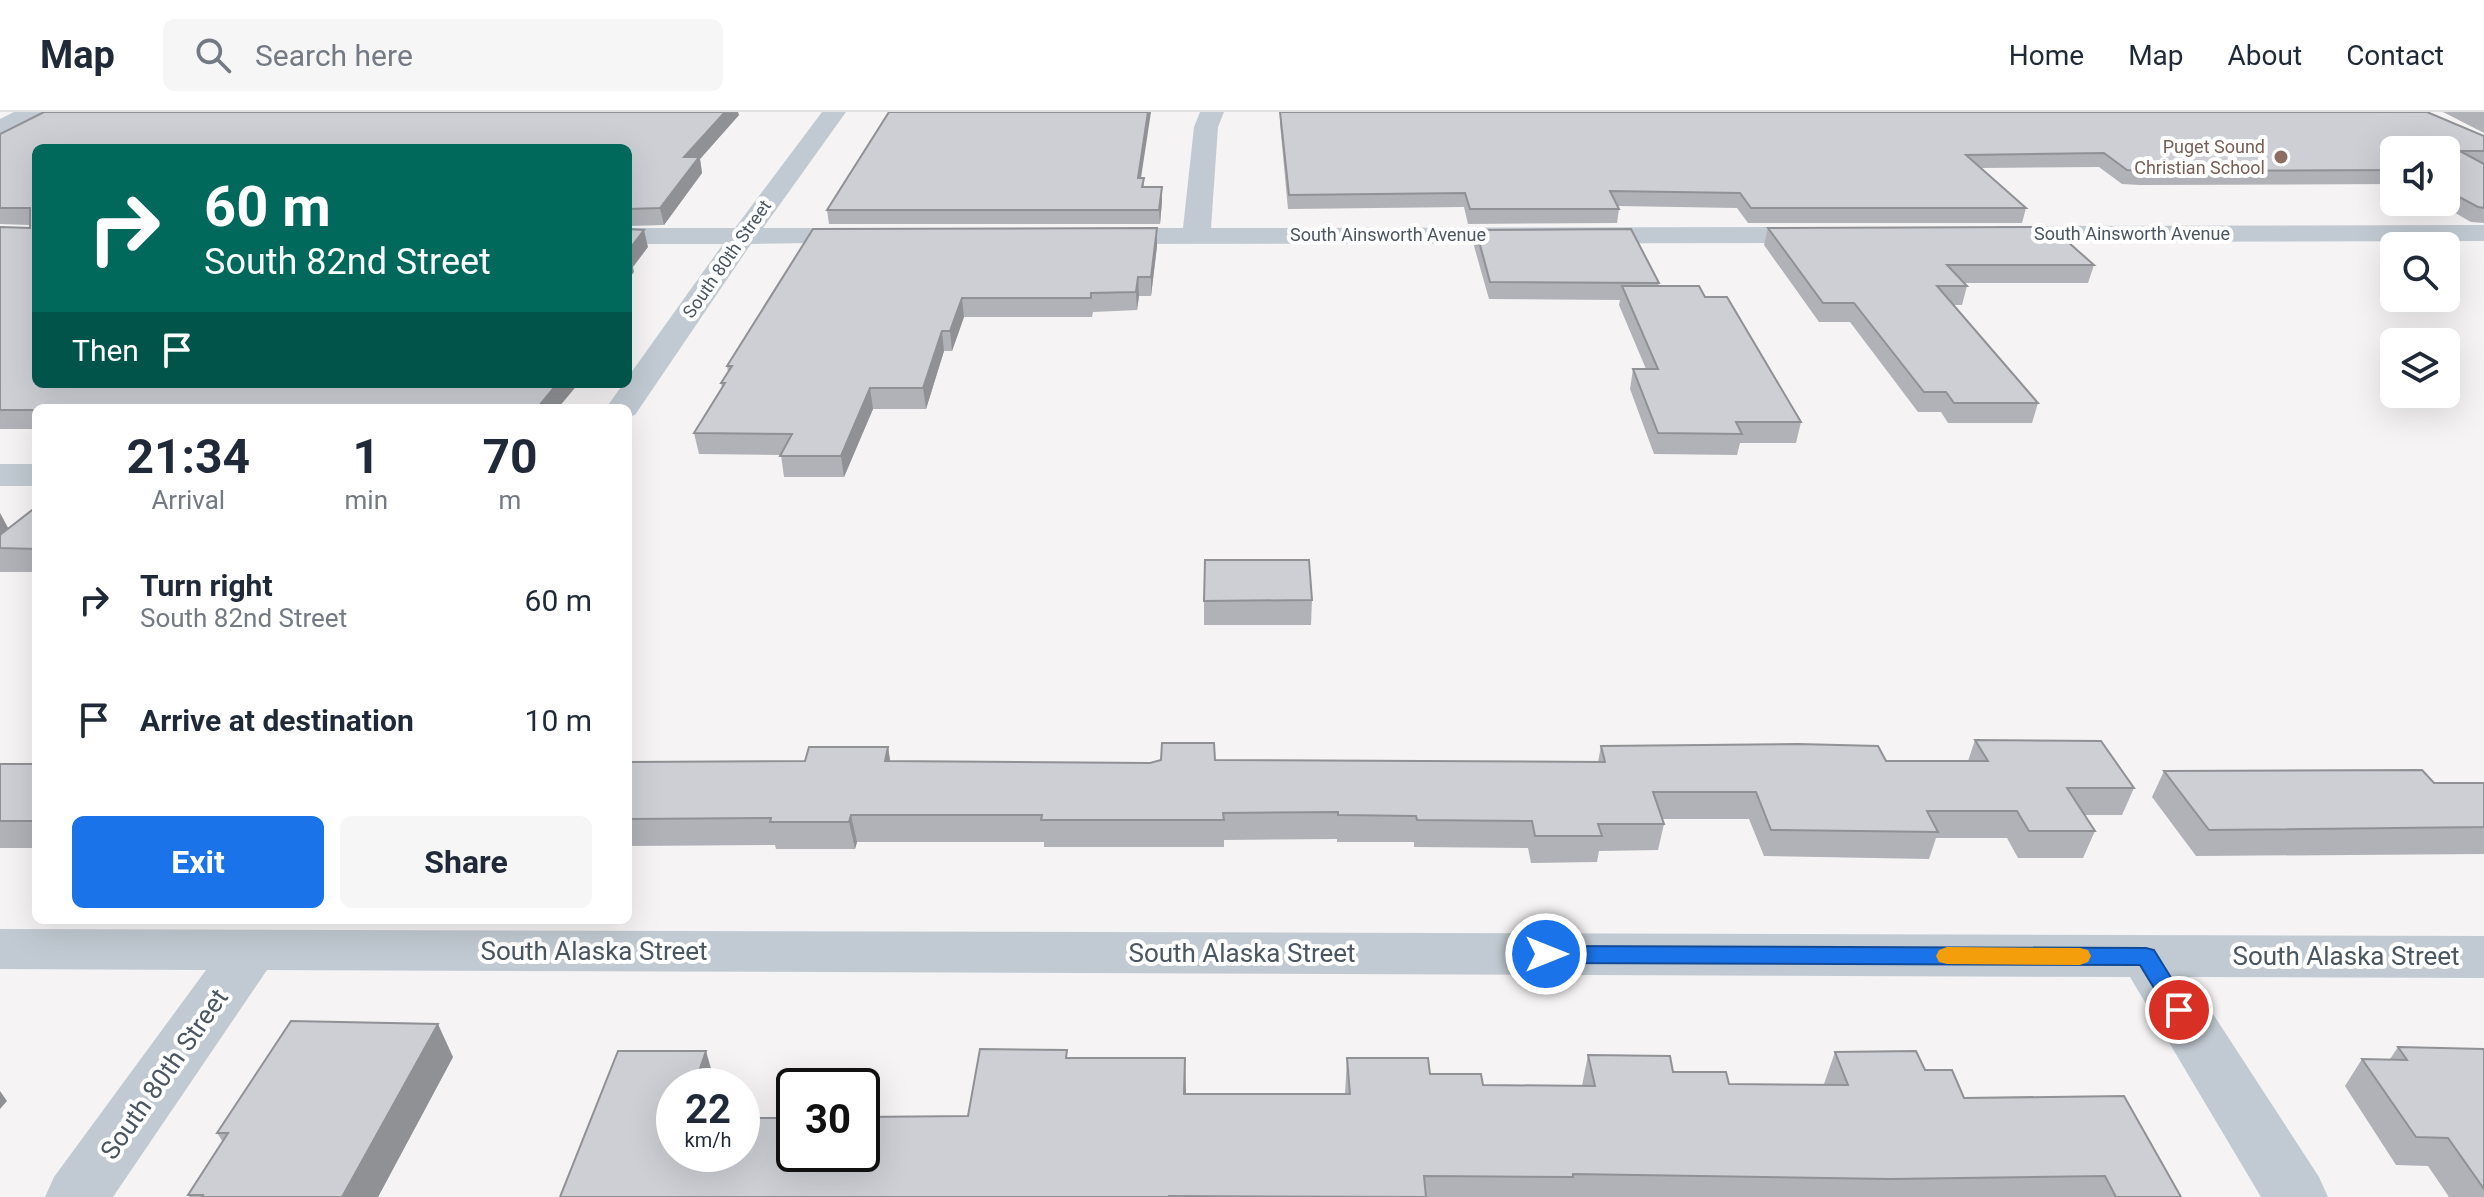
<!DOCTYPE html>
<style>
:root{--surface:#fff;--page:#f6f6f7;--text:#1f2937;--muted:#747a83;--line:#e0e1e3;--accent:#1a73e8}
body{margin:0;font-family:Roboto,sans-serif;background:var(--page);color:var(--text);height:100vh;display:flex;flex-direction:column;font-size:30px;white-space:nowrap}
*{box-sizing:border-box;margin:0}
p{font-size:26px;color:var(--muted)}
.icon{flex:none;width:44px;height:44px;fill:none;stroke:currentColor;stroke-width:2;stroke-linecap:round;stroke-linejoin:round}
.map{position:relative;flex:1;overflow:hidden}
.sheet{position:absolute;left:32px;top:292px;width:600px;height:520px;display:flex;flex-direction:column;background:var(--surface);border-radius:12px;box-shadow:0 8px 32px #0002}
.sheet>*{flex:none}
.hud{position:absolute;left:32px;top:32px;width:600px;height:244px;border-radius:12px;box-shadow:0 8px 32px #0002;background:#00695c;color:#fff;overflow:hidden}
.controls{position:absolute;left:2380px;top:24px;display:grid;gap:16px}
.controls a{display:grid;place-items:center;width:80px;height:80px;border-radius:12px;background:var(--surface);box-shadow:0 8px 32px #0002;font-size:40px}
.speed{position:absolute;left:656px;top:956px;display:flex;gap:16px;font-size:40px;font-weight:700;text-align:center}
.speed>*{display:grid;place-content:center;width:104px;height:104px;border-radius:50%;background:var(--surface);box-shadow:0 8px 32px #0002;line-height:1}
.speed small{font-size:20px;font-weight:400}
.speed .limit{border:4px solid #111;border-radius:12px;background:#fff;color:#111}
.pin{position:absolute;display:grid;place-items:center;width:68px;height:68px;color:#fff;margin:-34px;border:4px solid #fff;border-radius:50%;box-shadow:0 2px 8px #0007}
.me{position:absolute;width:88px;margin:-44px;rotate:90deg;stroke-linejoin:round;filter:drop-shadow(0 0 6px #0008)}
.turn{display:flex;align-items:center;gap:28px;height:168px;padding:0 40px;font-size:36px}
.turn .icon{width:104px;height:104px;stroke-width:2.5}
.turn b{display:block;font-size:56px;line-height:68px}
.then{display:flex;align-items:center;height:76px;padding:0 40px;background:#0003;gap:16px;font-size:30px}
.eta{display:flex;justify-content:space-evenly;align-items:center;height:136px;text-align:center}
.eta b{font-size:48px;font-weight:700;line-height:56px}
.cta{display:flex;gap:16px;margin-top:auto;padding:16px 40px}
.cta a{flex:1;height:92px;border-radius:12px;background:var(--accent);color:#fff;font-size:32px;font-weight:700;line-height:92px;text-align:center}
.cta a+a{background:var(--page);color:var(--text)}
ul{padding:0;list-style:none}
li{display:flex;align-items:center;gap:24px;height:120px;padding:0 40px}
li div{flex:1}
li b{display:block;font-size:30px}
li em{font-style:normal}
header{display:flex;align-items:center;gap:48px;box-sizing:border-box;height:112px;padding:0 40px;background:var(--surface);border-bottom:2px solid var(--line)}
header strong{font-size:38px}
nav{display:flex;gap:44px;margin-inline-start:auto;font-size:28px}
.search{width:560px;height:72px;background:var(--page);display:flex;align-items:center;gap:20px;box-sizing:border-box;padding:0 28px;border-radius:12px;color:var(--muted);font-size:30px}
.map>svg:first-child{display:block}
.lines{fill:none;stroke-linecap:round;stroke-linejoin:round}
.street{fill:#c1cad2;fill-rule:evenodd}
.wall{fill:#b0b2b7}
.shaded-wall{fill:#909195}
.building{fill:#cdcfd5;stroke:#909195;stroke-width:2}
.route{fill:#1a73e8;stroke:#114b97;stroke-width:2}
.slow{fill:#f59e0b}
.education-dot{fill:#8d6e63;stroke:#fff;stroke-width:3}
.labels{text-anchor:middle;stroke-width:8;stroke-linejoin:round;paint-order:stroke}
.far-education-label{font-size:18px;fill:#785e54;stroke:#fff;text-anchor:end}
.far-street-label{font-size:18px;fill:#4a5661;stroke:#fff}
.near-street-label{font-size:26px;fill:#4a5661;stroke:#fff}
</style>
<header>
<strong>Map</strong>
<div class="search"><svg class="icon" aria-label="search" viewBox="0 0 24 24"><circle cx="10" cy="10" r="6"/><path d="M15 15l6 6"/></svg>Search here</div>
<nav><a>Home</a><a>Map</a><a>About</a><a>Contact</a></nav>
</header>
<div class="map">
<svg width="2484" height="1085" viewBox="0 0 2484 1085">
<rect width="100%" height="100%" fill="#f5f3f3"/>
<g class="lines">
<path class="street" d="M14,0H44L40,5L0,23V7Z
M822,0H846L763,116H866L876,118L880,124L876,130L751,132L635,303L628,305V296H606L623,272H628V265L723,132H628V116H735Z
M1200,0H1224L1218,15L1211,116L1826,115L1836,117L1840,123L1836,129L1826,131L1098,132L1088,130L1084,124L1088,118L1098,116H1183L1194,15Z
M2484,113V129L1998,130L1988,128L1984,122L1988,116L1998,114Z
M0,352H36V374H0Z
M0,817L2484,824V866L2189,865L2319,1065L2328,1085H2261L2130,865L267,858L113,1085H45L54,1065L206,858L0,857Z"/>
</g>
<path class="wall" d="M1280,0L2484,24V111L2471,110L2436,90H2446V38H2394V72L2140,73L2122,72L2099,55L1981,56L2026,96L2022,111H1748L1737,96L1618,94L1619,97L1617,111L1468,112L1464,95L1288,97L1280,12Z
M2443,0H2484V21Z
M739,3L700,47L702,61L664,113L628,114V36L36,272H578L558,296H36V317H0V115L30,116V113L0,112V22Z
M1141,66H1144V75L1162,89L1160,112H829L827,98Z
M1157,116V134L1151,184H1139L1137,198L1093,200L1092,205H964L952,239H944L926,297H873L844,365H784L781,343L699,342L694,321L722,276L721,271L728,260L727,254Z
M1768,116L2094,153L2088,171H1964L1967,174L1962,193H1953L2038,291L2032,311H1948L1941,300H1918L1850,210H1819L1764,133Z
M1476,118L1659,171L1658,174L1705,185L1801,310L1796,331H1740L1737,343L1654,342L1630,277L1633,257H1646L1619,193L1620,188L1489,187L1474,134Z
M36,395V460H0V401L8,417Z
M1312,488L1311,513H1204V489Z
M1975,628L2134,676L2122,703H2084L2095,719L2083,746H2018L2007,726H1936L1929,747L1764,744L1749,707H1662L1664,712L1658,738L1599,739L1597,750L1531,751L1528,736L1414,735V730H1337V727L1224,728V735H1044V730H857L855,737H776L775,733L628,734V650L805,649L888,635L890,649L1150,651L1215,648L1598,650L1601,634L1886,649H1968Z
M0,652H36V736H0Z
M2164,659L2434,671H2484V742L2196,744L2152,685Z
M2398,935L2484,937V1085H2449L2428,1054L2396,1053L2345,974L2362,947H2390Z
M1835,940L1925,958L1964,986L2181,1085H560L717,973L674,1042L968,1004L1068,946L1186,982H1345L1347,946L1483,973L1582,974L1588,943L1729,972H1824Z
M453,945L378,1085H189L188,1083L223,1030L217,1021Z"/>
<path class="shaded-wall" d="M725,0H738L739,3L700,47L702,61L664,113L660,96L684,45Z
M1148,0H1151L1139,79L1138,66Z
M1162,75V89L1160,112L1159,98Z
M1157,116V134L1151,184V165Z
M644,118L648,135L633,155L634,160L628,168V139Z
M1138,165L1139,184L1137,198L1136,180Z
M962,186L964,205L952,239L950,219Z
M942,219L944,239L926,297L923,276Z
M557,272H578L558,296H539V294Z
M870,276L873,297L844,365L841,344Z
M0,401L12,423L0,433Z
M888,635L892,661L885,649Z
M851,703L857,730L855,737L849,710Z
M438,912L453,945L378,1085H342Z
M706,939L716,974H694Z
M1185,946L1186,980L1185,1016L1184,982Z
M0,979L7,989L0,997Z"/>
<path class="building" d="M44,0H725L684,45H699L660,96L628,97V36H36V272H557L539,294H519L517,296H36V298H0V115L30,116V96H0V22Z
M889,0H1148L1138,66H1144L1142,75H1162L1159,98H827Z
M1280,0H2427L2484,24V39H2460L2484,52V96L2478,95L2446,78V38H2394V58L2145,59L2127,58L2104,41L1966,43L2026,96H1751L1740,81L1610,79L1619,97H1470L1465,81L1289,83Z
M2051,115L2094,153H1947L1967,174H1937L2038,291H1954L1946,280H1924L1854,191H1823L1768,116Z
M1157,116L1151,165H1138L1136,180L1091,181V186H962L950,219H942L923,276H870L841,344H780L792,322L694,321L725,271H721L732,254H727L813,117Z
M628,117L644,118L628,139Z
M1631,117L1659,171L1490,170L1476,118Z
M1622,174H1699L1705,185H1727L1801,310H1736L1742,322L1658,321L1633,257H1658Z
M36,395V437L0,436V423Z
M1205,448H1309L1312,488L1204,489Z
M1975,628L2101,629L2134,676H2067L2095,719H2029L2017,699H1927L1938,720L1771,718L1756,680H1653L1664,712H1598L1602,724H1535L1532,709L1417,708L1416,704L1338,703V700L1223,701L1224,708H1041L1042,703H851L849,710H770L771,706L628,707V650L805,649L809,635H888L885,649L1150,651L1161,648L1162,631H1214L1215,648L1605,650L1601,634L1798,632L1878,634L1886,649H1988Z
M0,652H36V709H0Z
M2422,658L2434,671H2484V715L2209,718L2164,659Z
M291,909L438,912L342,1085H202L203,1083H188L228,1021H217Z
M2398,935L2484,937V1077L2448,1026L2416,1025L2362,947L2407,948Z
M980,937L1067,938L1066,946H1185L1184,982H1350L1347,946H1428L1430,962H1481L1483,973L1595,974L1588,943L1670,944L1673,960H1726L1729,972L1848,973L1835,940L1916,939L1925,958H1952L1964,986L2124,984L2181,1085H2116L2105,1064L1890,1067L1573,1062V1065L1424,1064L1426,1085L1169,1084V1085H560L618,939H706L694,974H674V1042H742V1006H794V1042H862V1005L968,1004Z"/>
<path class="route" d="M1546,834L2146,836L2154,838L2191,898L2188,904L2179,907L2171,904L2140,853L1546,851L1538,848L1535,842L1538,836Z"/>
<path class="slow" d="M1947,835L2080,836L2088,838L2091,844L2088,850L2080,853L1947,852L1939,850L1936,844L1939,838Z"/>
<circle class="education-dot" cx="2281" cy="45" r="8"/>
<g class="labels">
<g class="far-education-label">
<text x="2265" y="41">Puget Sound<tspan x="2265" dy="21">Christian School</tspan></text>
</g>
<g class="far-street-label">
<text x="2132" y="128">South Ainsworth Avenue</text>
<text x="1388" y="129">South Ainsworth Avenue</text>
<text transform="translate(727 147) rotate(-55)" y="6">South 80th Street</text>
</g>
<g class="near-street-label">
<text x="594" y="848">South Alaska Street</text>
<text x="1242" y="850">South Alaska Street</text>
<text x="2346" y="853">South Alaska Street</text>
<text transform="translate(164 962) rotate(-55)" y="9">South 80th Street</text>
</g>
</g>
</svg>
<div class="controls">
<a><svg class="icon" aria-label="sound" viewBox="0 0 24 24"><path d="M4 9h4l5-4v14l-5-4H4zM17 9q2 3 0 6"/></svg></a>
<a><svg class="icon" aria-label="search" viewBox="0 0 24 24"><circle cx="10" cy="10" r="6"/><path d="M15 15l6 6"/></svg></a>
<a><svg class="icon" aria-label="layers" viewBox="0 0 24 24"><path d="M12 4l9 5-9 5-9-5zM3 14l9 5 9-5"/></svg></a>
</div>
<div class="speed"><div>22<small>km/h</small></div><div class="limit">30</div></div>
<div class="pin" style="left:2179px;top:898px;background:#d93025"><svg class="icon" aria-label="arrive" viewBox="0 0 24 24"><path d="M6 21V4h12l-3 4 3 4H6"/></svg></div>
<svg class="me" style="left:1546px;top:842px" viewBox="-20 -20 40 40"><circle r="17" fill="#1a73e8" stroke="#fff" stroke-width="3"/><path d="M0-11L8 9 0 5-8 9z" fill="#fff"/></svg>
<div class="hud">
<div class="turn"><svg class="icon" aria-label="right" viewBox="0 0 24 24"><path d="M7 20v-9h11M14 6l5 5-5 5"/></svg><div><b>60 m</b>South 82nd Street</div></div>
<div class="then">Then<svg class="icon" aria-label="arrive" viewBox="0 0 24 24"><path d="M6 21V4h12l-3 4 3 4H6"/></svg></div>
</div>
<section class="sheet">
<div class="eta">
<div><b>21:34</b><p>Arrival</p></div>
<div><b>1</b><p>min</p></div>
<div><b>70</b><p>m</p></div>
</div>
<ul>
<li><svg class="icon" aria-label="right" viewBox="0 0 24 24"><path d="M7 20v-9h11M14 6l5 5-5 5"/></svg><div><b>Turn right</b><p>South 82nd Street</p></div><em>60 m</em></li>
<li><svg class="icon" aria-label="arrive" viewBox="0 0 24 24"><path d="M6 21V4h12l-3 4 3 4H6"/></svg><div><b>Arrive at destination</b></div><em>10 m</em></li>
</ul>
<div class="cta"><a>Exit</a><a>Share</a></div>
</section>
</div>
